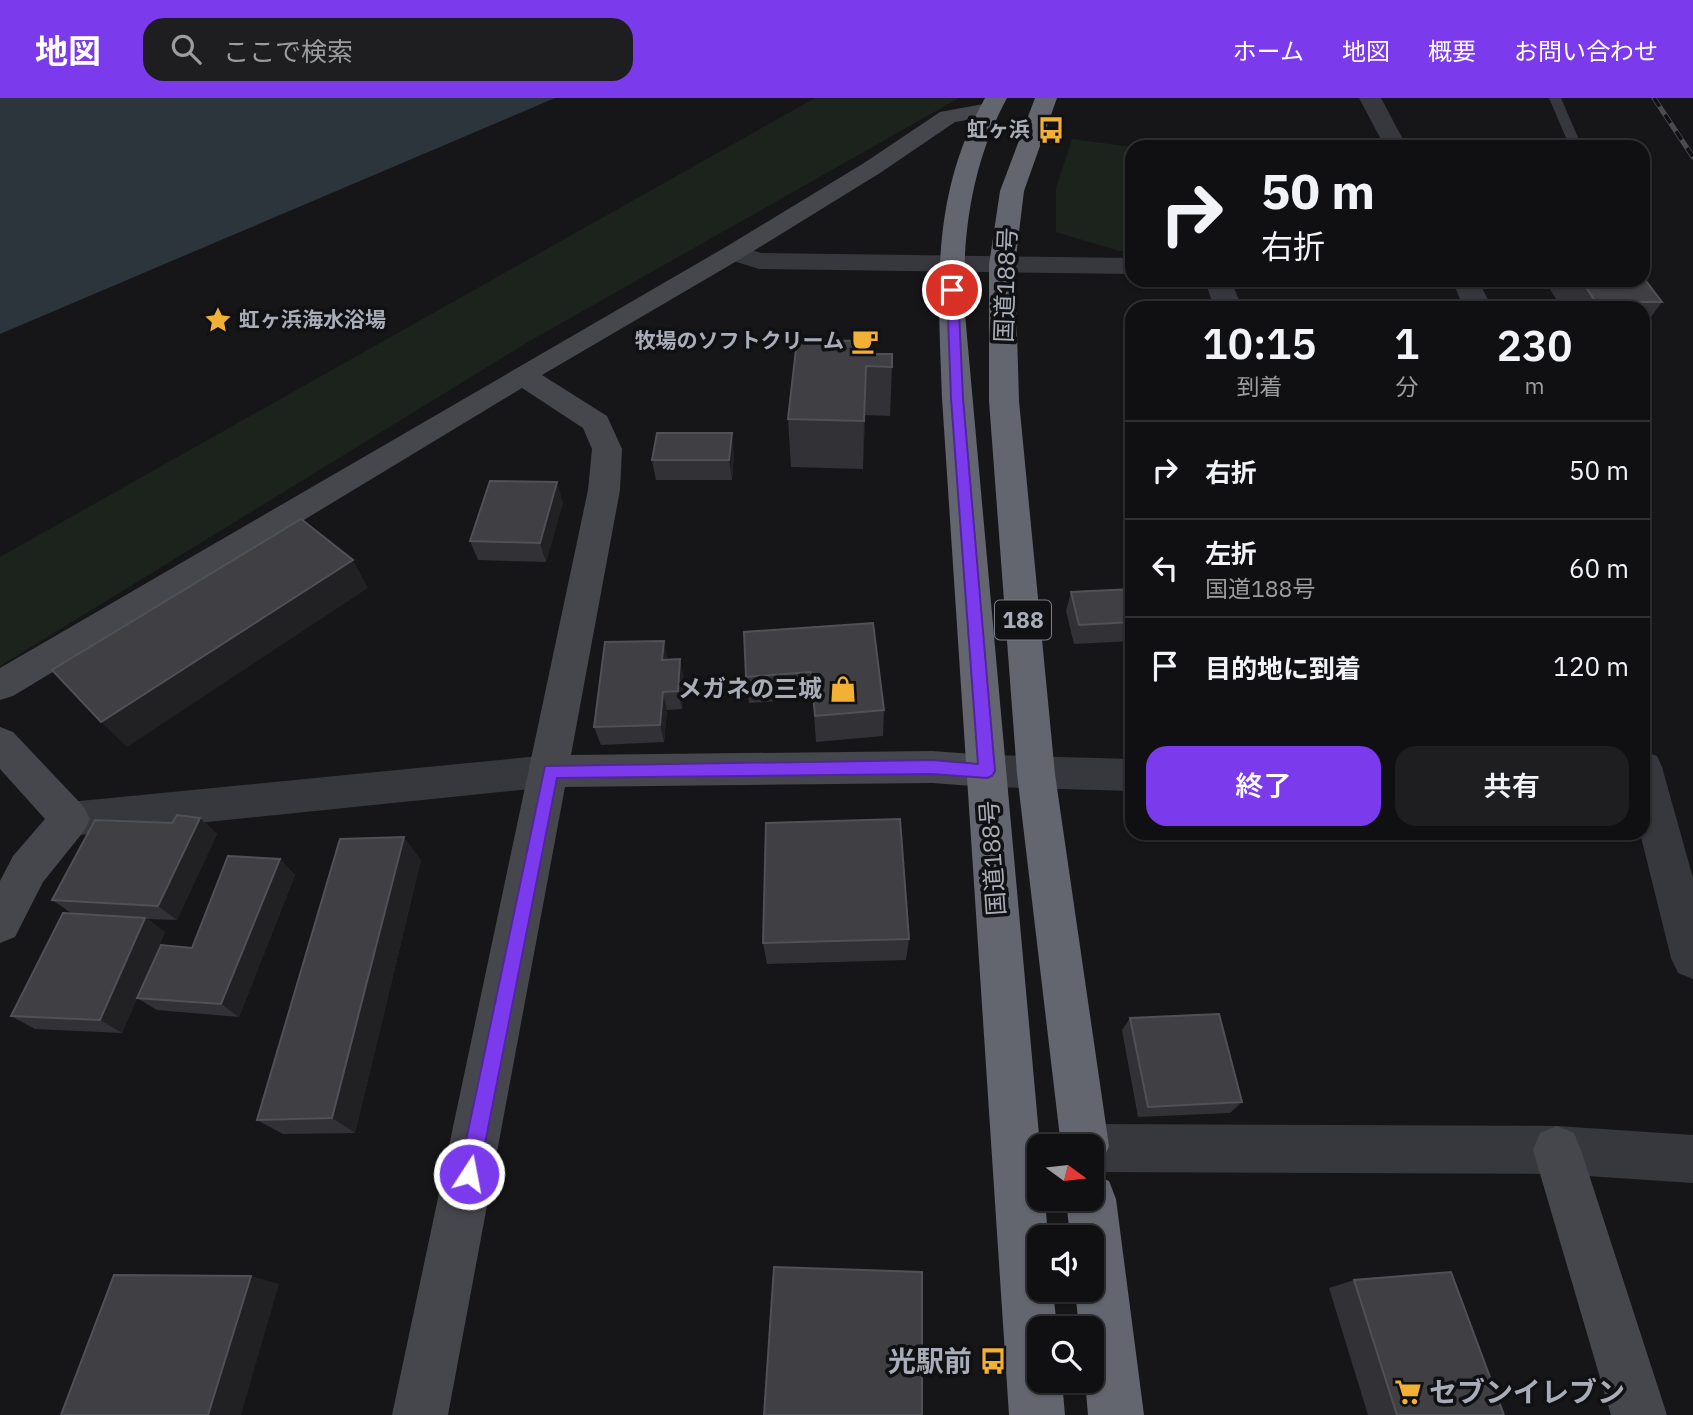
<!DOCTYPE html>
<html lang="ja">
<meta charset="utf-8">
<style>
:root{--surface:#101012;--page:#1e1e20;--text:#f1f3f6;--muted:#9c9d9f;--line:#303032;--accent:#7c3aed}
body{margin:0;font-family:"IBM Plex Sans","Noto Sans JP",sans-serif;background:var(--page);color:var(--text);height:100vh;display:flex;flex-direction:column;font-size:26px;white-space:nowrap}
*{box-sizing:border-box;margin:0}
p{font-size:23px;color:var(--muted)}
.icon{flex:none;width:38px;height:38px;fill:none;stroke:currentColor;stroke-width:2;stroke-linecap:round;stroke-linejoin:round}
.map{position:relative;flex:1;overflow:hidden}
.details{position:absolute;left:1125px;top:203px;width:525px;height:539px;display:flex;flex-direction:column;background:var(--surface);border-radius:21px;box-shadow:0 2px 5px #0004,0 0 0 2px var(--line)}
.details>*{flex:none}
.banner{position:absolute;left:1125px;top:42px;width:525px;height:147px;border-radius:21px;box-shadow:0 2px 5px #0004,0 0 0 2px var(--line);background:#101012;color:var(--text);overflow:hidden}
.needle{width:46px;rotate:105deg}
.buttons{position:absolute;left:1027px;top:1036px;display:grid;gap:14px}
.buttons a{display:grid;place-items:center;width:77px;height:77px;border-radius:14px;background:var(--surface);box-shadow:0 2px 5px #0004,0 0 0 2px var(--line);font-size:35px}
.pin{position:absolute;display:grid;place-items:center;width:60px;height:60px;color:#fff;margin:-30px;border:4px solid #fff;border-radius:50%;box-shadow:0 2px 7px #0007}
.me{position:absolute;width:77px;margin:-38px;rotate:11deg;stroke-linejoin:round;filter:drop-shadow(0 0 5px #0008)}
.turn{display:flex;align-items:center;gap:24px;height:147px;padding:0 21px;font-size:32px}
.turn .icon{width:91px;height:91px;stroke-width:2.5}
.turn b{display:block;font-size:49px;line-height:60px}
.eta{display:flex;justify-content:space-evenly;align-items:center;height:119px;text-align:center}
.eta b{font-size:42px;font-weight:600;line-height:49px}
.button{display:flex;gap:14px;margin-top:auto;padding:14px 21px}
.button a{flex:1;height:80px;border-radius:21px;background:var(--accent);color:#fff;font-size:28px;font-weight:600;line-height:80px;text-align:center}
.button a+a{background:var(--page);color:var(--text)}
ul{padding:0;list-style:none}
li{display:flex;align-items:center;gap:21px;height:98px;padding:0 21px;border-top:2px solid var(--line)}
li div{flex:1}
li b{display:block;font-size:26px}
li em{font-style:normal}
header{display:flex;align-items:center;gap:42px;box-sizing:border-box;height:98px;padding:0 35px;background:var(--accent);color:#fff}
header strong{font-size:33px}
nav{display:flex;gap:38px;margin-inline-start:auto;font-size:24px}
.search{width:490px;height:63px;background:var(--page);display:flex;align-items:center;gap:18px;box-sizing:border-box;padding:0 24px;border-radius:21px;color:var(--muted);font-size:26px}
.map>svg:first-child{display:block}
.green{fill:#1c231d}
.water{fill:#2c353c}
.lines{fill:none;stroke-linecap:round;stroke-linejoin:round}
.lane{fill:#37383d;fill-rule:evenodd}
.street{fill:#37383d;fill-rule:evenodd}
.secondary{fill:#45474d;fill-rule:evenodd}
.highway{fill:#63666e;fill-rule:evenodd}
.rail-casing{stroke:#4a4c52;stroke-width:5}
.rail{stroke:#111113;stroke-width:3.5;stroke-dasharray:10;stroke-linecap:butt}
.wall{fill:#323236}
.shaded-wall{fill:#212124}
.building{fill:#3f3f44;stroke:#4f5156;stroke-width:2}
.route{fill:#7c3aed;stroke:#51269a;stroke-width:2}
.labels{text-anchor:middle;stroke-width:7;stroke-linejoin:round;paint-order:stroke}
.far-poi-label{font-size:21px;font-weight:bold;fill:#a8adb8;stroke:#111113;text-anchor:end}
.shield{fill:#111113;stroke:#7b7e86;stroke-width:2}
.shield-label{font-size:23px;font-weight:bold;fill:#a8adb8}
.street-label{font-size:24px;fill:#a8adb8;stroke:#111113}
.poi-label{font-size:24px;font-weight:bold;fill:#a8adb8;stroke:#111113;text-anchor:end}
.near-poi-label{font-size:28px;font-weight:bold;fill:#a8adb8;stroke:#111113;text-anchor:end}
</style>
<header>
<strong>地図</strong>
<div class="search"><svg class="icon" aria-label="search" viewBox="0 0 24 24"><circle cx="10" cy="10" r="6"/><path d="M15 15l6 6"/></svg>ここで検索</div>
<nav><a>ホーム</a><a>地図</a><a>概要</a><a>お問い合わせ</a></nav>
</header>
<div class="map">
<svg width="1693" height="1317" viewBox="0 0 1693 1317">
<rect width="100%" height="100%" fill="#161618"/>
<path class="green" d="M815,0H959L528,244L0,568V459Z
M1072,41L1132,49V153H1119L1056,134V90Z"/>
<path class="water" d="M0,0H555L0,236Z"/>
<g class="lines">
<path class="lane" d="M1549,0H1561L1582,49H1570Z"/>
<path class="street" d="M1359,0H1381L1407,49H1385Z
M733,147L761,155L1132,160V176L759,171L724,160L720,155L724,150Z
M1205,182H1231L1242,210H1214Z
M1452,182H1478L1492,210H1464Z
M1643,653L1657,658L1662,669L1693,780V881L1678,875L1671,860L1640,735H1643Z
M550,657L564,661L569,673L564,685L550,689L70,738L56,733L50,721L56,709L70,704Z
M987,657L1132,661V693L987,689L973,685L968,673L973,661Z
M1092,1026L1557,1028L1693,1037V1085L1557,1076L1092,1074V1048H1068L1075,1033Z"/>
<path class="secondary" d="M989,5L997,7L1000,12L997,17L955,24L880,75L742,160L542,277L607,318L622,351L620,392L571,657L932,653L987,657L1001,661L1006,673L1001,685L987,689L932,685L565,689L448,1317H392L588,392L592,351L583,330L522,290L13,598L0,602V570L724,150L864,65L940,14Z
M0,629L13,634L84,709L90,721L84,733L43,784L15,839L0,845V783L13,758L45,721L0,671Z
M1557,1028L1574,1035L1581,1052L1667,1317H1611L1533,1052L1540,1035Z"/>
<path class="highway" d="M985,0H1007C971,66 961,142 965,216L1040,1048V1101H1045L1048,1139H1040V1192H1053L1057,1230H1040V1283H1062L1065,1317H1009L942,300C938,192 930,98 985,0Z
M1035,0H1057L1024,93L1015,167L1019,303L1055,676L1109,1048L1102,1065L1092,1069V1048H1061L1017,676L989,303V167L1000,93Z
M1092,1076L1109,1083L1116,1101L1144,1317H1088L1085,1283H1092V1230H1079L1075,1192H1092V1139H1070L1066,1101H1092Z"/>
<defs>
<path id="rail" d="M1654,0L1693,59"/>
</defs>
<use href="#rail" class="rail-casing"/>
<use href="#rail" class="rail"/>
</g>
<path class="wall" d="M1544,182H1643L1662,204L1643,230V210H1562Z
M863,256L892,269L890,318L865,317L863,371L791,369L788,321Z
M734,355L732,382H656L652,362Z
M563,404L546,464L478,462L470,443Z
M1132,491V543L1074,546L1066,513L1071,494Z
M744,534L884,612L883,638L816,644L813,601L749,605L746,579Z
M668,562L684,580L682,611L667,612L664,644L601,647L594,629Z
M200,720L217,736L177,822L147,821L165,834L137,898L192,850L280,761L295,777L239,919L157,912L137,900L122,935L35,931L11,918L71,815L52,802L172,725Z
M421,762L355,1035L283,1036L257,1022Z
M909,841L906,862L767,866L763,845Z
M1130,920L1242,1004L1230,1015L1138,1019L1122,932Z
M1354,1182L1504,1317H1368L1329,1190Z"/>
<path class="shaded-wall" d="M866,268L865,317L863,371L864,323Z
M732,335L734,355L732,382L729,362Z
M557,384L563,404L546,464L540,445Z
M353,462L368,490L127,649L101,624Z
M664,543L668,561L666,581L662,562Z
M680,561L684,580L682,611L678,593Z
M663,594L667,612L664,644L660,627Z
M200,720L217,736L177,822L158,808Z
M404,739L421,762L355,1035L332,1020Z
M280,761L295,777L239,919L221,906Z
M145,820L165,834L122,935L100,922Z
M251,1178L279,1186L241,1317H208Z"/>
<path class="building" d="M1643,179L1662,204H1596L1581,182H1643Z
M797,242L863,243L862,256H892V269L866,268L864,323L788,321Z
M657,335H732L729,362H652Z
M490,383L557,384L540,445L470,443Z
M301,421L353,462L101,624L52,572Z
M1132,491V524L1079,527L1071,494Z
M873,525L884,612L815,618L811,574L746,579L744,534Z
M664,543L662,562L680,561L678,593L663,594L660,627L594,629L605,544Z
M177,717L200,720L158,808L52,802L95,722L172,725Z
M900,721L909,841L763,845L766,725Z
M404,739L332,1020L257,1022L340,741Z
M228,758L280,761L221,906L137,900L161,847L192,850Z
M63,815L145,820L100,922L11,918Z
M1219,916L1242,1004L1148,1009L1130,920Z
M774,1169L922,1174V1317H764Z
M1451,1174L1504,1317H1397L1354,1182Z
M114,1177L251,1178L208,1317H61Z"/>
<path class="route" d="M952,189L958,192L963,300L995,673L992,678L987,680L932,676L557,680L479,1076L476,1083L469,1086L462,1083L459,1076L545,668L932,662L978,666L951,300L947,192Z"/>
<defs>
<symbol id="bus-bare" viewBox="-9 -9 18 18"><path d="M-5-6H5V4H4V6H2V4H-2V6H-4V4H-5ZM-3.5-4V0h7V-4ZM-3.5 1.2v1.5H-2V1.2ZM2 1.2v1.5H3.5V1.2Z" fill="#f2b134" stroke="#111113" stroke-width="2.5" paint-order="stroke"/></symbol>
<symbol id="sight-bare" viewBox="-9 -9 18 18"><path d="M0-6L1.8-2.2L6-1.7L2.9 1.2L3.7 5.4L0 3.3L-3.7 5.4L-2.9 1.2L-6-1.7L-1.8-2.2Z" fill="#f2b134" stroke="#111113" stroke-width="2.5" paint-order="stroke"/></symbol>
<symbol id="cafe-bare" viewBox="-9 -9 18 18"><path d="M-5.5-4.5H6V0H3Q3 3.5 0 3.5H-2.5Q-5.5 3.5-5.5 0ZM3-3.2v2h1.7v-2ZM-6 4.5H4V6H-6Z" fill="#f2b134" stroke="#111113" stroke-width="2.5" paint-order="stroke"/></symbol>
<symbol id="shop-bare" viewBox="-9 -9 18 18"><path d="M-5-2.5h2.3a2.7 3.5 0 0 1 5.4 0H5L5.5 6h-11ZM-1.5-2.5h3a1.5 2.3 0 0 0-3 0Z" fill="#f2b134" stroke="#111113" stroke-width="2.5" paint-order="stroke"/></symbol>
<symbol id="supermarket-bare" viewBox="-9 -9 18 18"><path d="M-6-5.5h2.5l.6 2H6L4.5 2H-2.5L-4.4-4H-6ZM-1.5 3.2a1.3 1.3 0 1 0 .1 0ZM3 3.2a1.3 1.3 0 1 0 .1 0Z" fill="#f2b134" stroke="#111113" stroke-width="2.5" paint-order="stroke"/></symbol>
</defs>
<g fill-rule="evenodd">
<use href="#bus-bare" x="1032" y="13" width="38" height="38"/>
<use href="#sight-bare" x="199" y="203" width="38" height="38"/>
<use href="#cafe-bare" x="846" y="224" width="38" height="38"/>
<use href="#shop-bare" x="824" y="572" width="38" height="38"/>
<use href="#bus-bare" x="974" y="1244" width="38" height="38"/>
<use href="#supermarket-bare" x="1389" y="1275" width="38" height="38"/>
</g>
<g class="labels">
<g class="far-poi-label">
<text x="1030" y="39">虹ヶ浜</text>
<text x="239" y="229" text-anchor="start">虹ヶ浜海水浴場</text>
<text x="844" y="250">牧場のソフトクリーム</text>
</g>
<rect class="shield" x="995" y="502.5" width="56" height="39" rx="5"/>
<g class="shield-label">
<text x="1023" y="530">188</text>
</g>
<g class="street-label">
<text transform="translate(1006 187) rotate(-88)" y="8">国道188号</text>
<text transform="translate(993 760) rotate(-94)" y="8">国道188号</text>
</g>
<g class="poi-label">
<text x="822" y="599">メガネの三城</text>
</g>
<g class="near-poi-label">
<text x="972" y="1273">光駅前</text>
<text x="1429" y="1304" text-anchor="start">セブンイレブン</text>
</g>
</g>
</svg>
<div class="buttons">
<a><svg class="needle" viewBox="-14 -14 28 28"><path d="M0-13l5 13h-10z" fill="#e53935"/><path d="M0 13l5-13h-10z" fill="#9c9d9f"/></svg></a>
<a><svg class="icon" aria-label="sound" viewBox="0 0 24 24"><path d="M4 9h4l5-4v14l-5-4H4zM17 9q2 3 0 6"/></svg></a>
<a><svg class="icon" aria-label="search" viewBox="0 0 24 24"><circle cx="10" cy="10" r="6"/><path d="M15 15l6 6"/></svg></a>
</div>
<div class="pin" style="left:952px;top:192px;background:#d93025"><svg class="icon" aria-label="arrive" viewBox="0 0 24 24"><path d="M6 21V4h12l-3 4 3 4H6"/></svg></div>
<svg class="me" style="left:469px;top:1076px" viewBox="-20 -20 40 40"><circle r="17" fill="#7c3aed" stroke="#fff" stroke-width="3"/><path d="M0-11L8 9 0 5-8 9z" fill="#fff"/></svg>
<div class="banner">
<div class="turn"><svg class="icon" aria-label="right" viewBox="0 0 24 24"><path d="M7 20v-9h11M14 6l5 5-5 5"/></svg><div><b>50 m</b>右折</div></div>
</div>
<section class="details">
<div class="eta">
<div><b>10:15</b><p>到着</p></div>
<div><b>1</b><p>分</p></div>
<div><b>230</b><p>m</p></div>
</div>
<ul>
<li><svg class="icon" aria-label="right" viewBox="0 0 24 24"><path d="M7 20v-9h11M14 6l5 5-5 5"/></svg><div><b>右折</b></div><em>50 m</em></li>
<li><svg class="icon" aria-label="left" viewBox="0 0 24 24"><path d="M17 20v-9H6M10 6l-5 5 5 5"/></svg><div><b>左折</b><p>国道188号</p></div><em>60 m</em></li>
<li><svg class="icon" aria-label="arrive" viewBox="0 0 24 24"><path d="M6 21V4h12l-3 4 3 4H6"/></svg><div><b>目的地に到着</b></div><em>120 m</em></li>
</ul>
<div class="button"><a>終了</a><a>共有</a></div>
</section>
</div>
